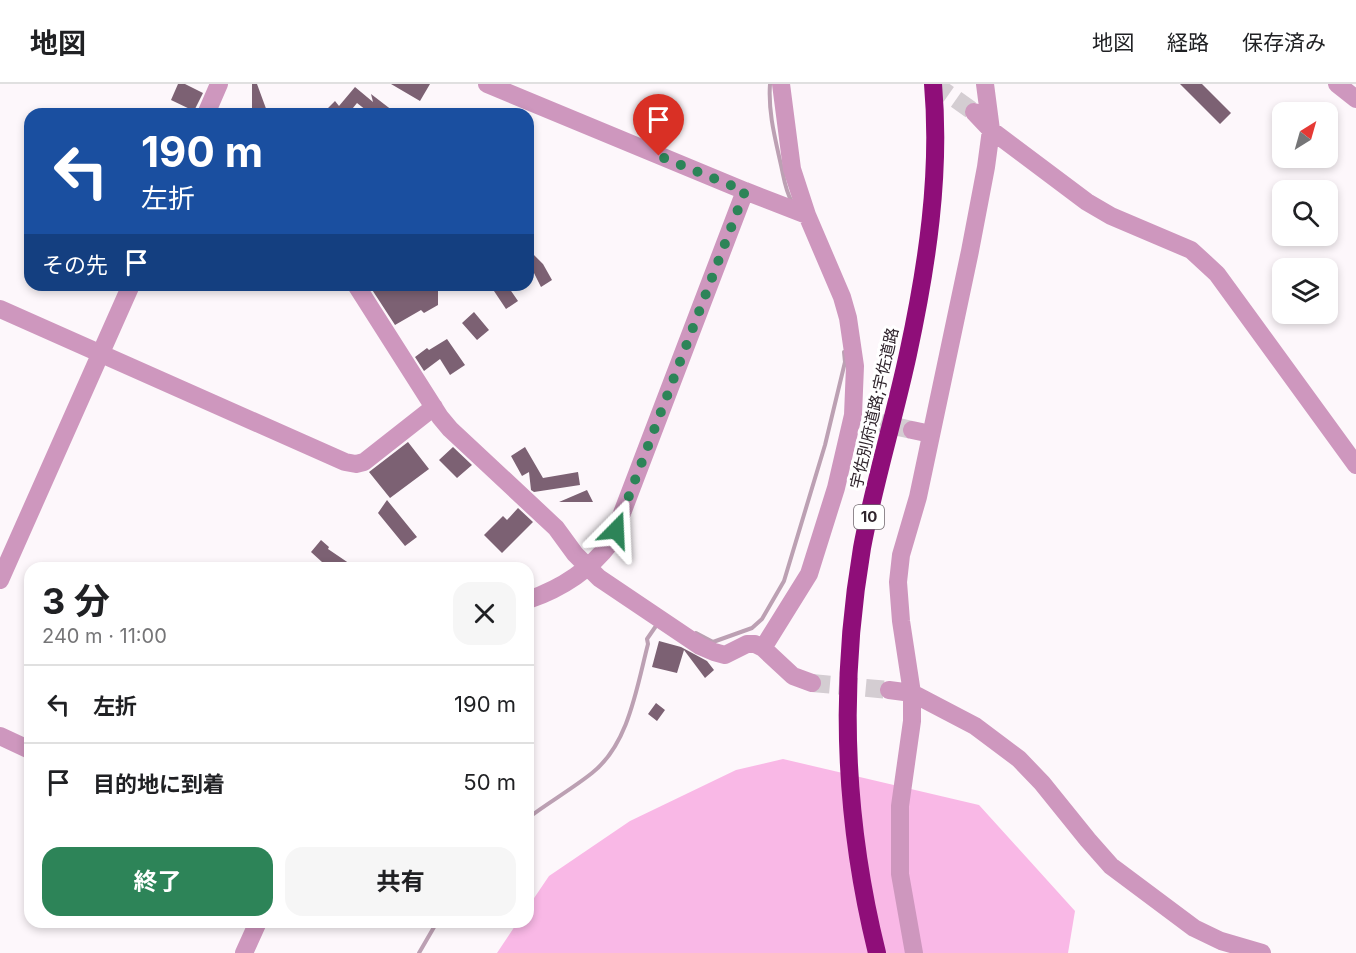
<!DOCTYPE html>
<html lang="ja">
<meta charset="utf-8">
<style>
:root{--surface:#fff;--page:#f6f6f6;--text:#202124;--muted:#757577;--line:#e0e0e0;--accent:#2d8458}
body{margin:0;font-family:Inter,"Noto Sans JP",sans-serif;background:var(--page);color:var(--text);height:100vh;display:flex;flex-direction:column;font-size:22px;white-space:nowrap}
*{box-sizing:border-box;margin:0}
p{font-size:20px;color:var(--muted)}
.icon{flex:none;width:33px;height:33px;fill:none;stroke:currentColor;stroke-width:2;stroke-linecap:round;stroke-linejoin:round}
.map{position:relative;flex:1;overflow:hidden}
.side{position:absolute;left:24px;top:478px;width:510px;height:366px;display:flex;flex-direction:column;background:var(--surface);border-radius:18px;box-shadow:0 3px 9px #0003}
.side>*{flex:none}
.banner{position:absolute;left:24px;top:24px;width:510px;height:183px;border-radius:18px;box-shadow:0 3px 9px #0003;background:#1a4fa0;color:#fff;overflow:hidden}
.needle{width:39px;rotate:37deg}
.fabs{position:absolute;left:1272px;top:18px;display:grid;gap:12px}
.fabs a{display:grid;place-items:center;width:66px;height:66px;border-radius:12px;background:var(--surface);box-shadow:0 3px 9px #0003;font-size:30px}
.pin{position:absolute;display:grid;place-items:center;width:51px;height:51px;color:#fff;margin:-62px -26px;border-radius:50% 50% 50% 0;rotate:-45deg;box-shadow:0 0 6px #0007}
.pin .icon{rotate:45deg}
.me{position:absolute;width:66px;margin:-33px;rotate:21deg;stroke-linejoin:round;filter:drop-shadow(0 0 4px #0008)}
.turn{display:flex;align-items:center;gap:21px;height:126px;padding:0 18px;font-size:27px}
.turn .icon{width:78px;height:78px;stroke-width:2.5}
.turn b{display:block;font-size:42px;line-height:51px}
.then{display:flex;align-items:center;height:57px;padding:0 18px;background:#0003;gap:12px;font-size:22px}
.round{display:grid;place-items:center;flex:none;width:63px;height:63px;border-radius:18px;background:var(--page)}
.overview{display:flex;align-items:center;justify-content:space-between;height:102px;padding:0 18px}
h1{font-size:36px;font-weight:700;line-height:45px}
.primary-button{display:flex;gap:12px;margin-top:auto;padding:12px 18px}
.primary-button a{flex:1;height:69px;border-radius:18px;background:var(--accent);color:#fff;font-size:24px;font-weight:700;line-height:69px;text-align:center}
.primary-button a+a{background:var(--page);color:var(--text)}
ul{padding:0;list-style:none}
li{display:flex;align-items:center;gap:18px;height:78px;padding:0 18px;border-top:2px solid var(--line)}
li div{flex:1}
li b{display:block;font-size:22px}
li em{font-style:normal}
header{display:flex;align-items:center;gap:36px;box-sizing:border-box;height:84px;padding:0 30px;background:var(--surface);border-bottom:2px solid var(--line)}
header strong{font-size:28px}
nav{display:flex;gap:33px;margin-inline-start:auto;font-size:21px}
.map>svg:first-child{display:block}
.green{fill:#f9b8e6}
.lines{fill:none;stroke-linecap:round;stroke-linejoin:round}
.stream{stroke:#bca0b3;stroke-width:4}
.building{fill:#7c6173}
.minor-tunnel{stroke:#d4cdd2;stroke-width:18;stroke-dasharray:18 9;stroke-linecap:butt}
.minor{stroke:#ce97be;stroke-width:18}
.highway{stroke:#8f0e79;stroke-width:18}
.route{stroke:#2d8458;stroke-width:10;stroke-dasharray:0 18}
.labels{text-anchor:middle;stroke-width:6;stroke-linejoin:round;paint-order:stroke}
.shield{fill:#fff;stroke:#6e666c;stroke-width:1.5}
.shield-label{font-size:15px;font-weight:bold;fill:#30252d}
.street-label{font-size:16px;fill:#30252d;stroke:#fff}
</style>
<header>
<strong>地図</strong>
<nav><a>地図</a><a>経路</a><a>保存済み</a></nav>
</header>
<div class="map">
<svg width="1356" height="869" viewBox="0 0 1356 869">
<rect width="100%" height="100%" fill="#fdf7fb"/>
<path class="green" d="M783,675L979,721L1075,827L1068,869H497L517,839L528,838V823L549,792L630,737L736,686Z"/>
<g class="lines">
<path class="stream" d="M770,0C768,28 775,54 781,81C784,94 785,106 792,118
M696,549L713,558L752,544L762,535L784,497L825,361L845,278L844,268
M528,734C549,718 572,705 592,689C629,660 637,602 648,560L647,555L658,539
M419,869L437,838"/>
</g>
<path class="building" d="M178,0H185L203,9L194,27L171,16Z
M252,0H257L268,30H252Z
M391,0H430L420,17Z
M1180,0H1202L1231,29L1220,40Z
M355,3L373,18L371,10L397,30H371L357,19L348,30H322L335,17L339,22Z
M528,165L543,180L552,196L541,203L534,189L528,192Z
M369,201H438V221L424,229L421,226L395,241Z
M490,201H507L518,217L506,225Z
M474,228L489,246L477,256L462,239Z
M447,255L465,281L450,291L440,275L424,287L415,273L427,264L429,266Z
M408,358L429,385L390,414L369,388Z
M453,363L472,381L457,394L439,376Z
M525,363L543,394L578,388L580,401L534,408L531,406L529,388L522,392L511,372Z
M587,406L593,418H559Z
M387,416L417,453L405,462L378,429Z
M518,424L533,438L502,469L484,451L503,432L507,436Z
M321,456L329,463L328,465L356,484H317L322,478L311,468Z
M659,557L681,563L707,577L714,586L705,594L684,566L677,589L652,583Z
M656,619L665,626L657,637L648,630Z"/>
<g class="lines">
<path class="minor-tunnel" d="M934,0L974,28
M867,336L912,346
M812,599L889,606"/>
<path class="minor" d="M487,0L745,107L807,131
M1337,0L1356,15
M974,28L991,46L1087,118L1111,132L1191,166L1217,190L1356,381
M206,30L219,0
M356,201L440,333L450,345L556,444L575,470L599,494L700,562L714,568L725,571L747,560H755L763,564L793,592L812,599
M0,225L345,378L356,380L364,378L434,323
M912,346L931,350
M0,496L131,201
M528,516C560,505 590,486 611,458L745,107
M763,564L809,490L836,404L853,331L855,282L848,234L842,213L807,131L792,85L781,0
M889,606L912,609L975,642L1019,675L1042,699L1088,756L1111,782L1194,844L1221,857L1262,869
M0,652L30,666
M244,869L258,838
M914,869L900,790V722L912,637V609L901,537L898,498L901,471L918,413L970,167L986,83L991,46L985,0"/>
<path class="highway" d="M877,869C844,736 839,599 862,464C874,399 894,335 908,270C927,182 941,90 933,0"/>
</g>
<g class="lines">
<path class="route" d="M616,446L745,107L659,72"/>
</g>
<g class="labels">
<rect class="shield" x="854" y="421" width="30" height="24" rx="4.5"/>
<g class="shield-label">
<text x="869" y="438">10</text>
</g>
<g class="street-label">
<text transform="translate(874 324) rotate(-77)" y="6">宇佐別府道路;宇佐道路</text>
</g>
</g>
</svg>
<div class="fabs">
<a><svg class="needle" viewBox="-14 -14 28 28"><path d="M0-13l5 13h-10z" fill="#e53935"/><path d="M0 13l5-13h-10z" fill="#757577"/></svg></a>
<a><svg class="icon" aria-label="search" viewBox="0 0 24 24"><circle cx="10" cy="10" r="6"/><path d="M15 15l6 6"/></svg></a>
<a><svg class="icon" aria-label="layers" viewBox="0 0 24 24"><path d="M12 4l9 5-9 5-9-5zM3 14l9 5 9-5"/></svg></a>
</div>
<div class="pin" style="left:659px;top:72px;background:#d93025"><svg class="icon" aria-label="arrive" viewBox="0 0 24 24"><path d="M6 21V4h12l-3 4 3 4H6"/></svg></div>
<svg class="me" style="left:616px;top:446px" viewBox="-20 -20 40 40"><path d="M0-17L14 15 0 8-14 15z" fill="#2d8458" stroke="#fff" stroke-width="4"/></svg>
<div class="banner">
<div class="turn"><svg class="icon" aria-label="left" viewBox="0 0 24 24"><path d="M17 20v-9H6M10 6l-5 5 5 5"/></svg><div><b>190 m</b>左折</div></div>
<div class="then">その先<svg class="icon" aria-label="arrive" viewBox="0 0 24 24"><path d="M6 21V4h12l-3 4 3 4H6"/></svg></div>
</div>
<section class="side">
<div class="overview"><div><h1>3 分</h1><p>240 m · 11:00</p></div><a class="round"><svg class="icon" aria-label="close" viewBox="0 0 24 24"><path d="M6 6l12 12M18 6L6 18"/></svg></a></div>
<ul>
<li><svg class="icon" aria-label="left" viewBox="0 0 24 24"><path d="M17 20v-9H6M10 6l-5 5 5 5"/></svg><div><b>左折</b></div><em>190 m</em></li>
<li><svg class="icon" aria-label="arrive" viewBox="0 0 24 24"><path d="M6 21V4h12l-3 4 3 4H6"/></svg><div><b>目的地に到着</b></div><em>50 m</em></li>
</ul>
<div class="primary-button"><a>終了</a><a>共有</a></div>
</section>
</div>
